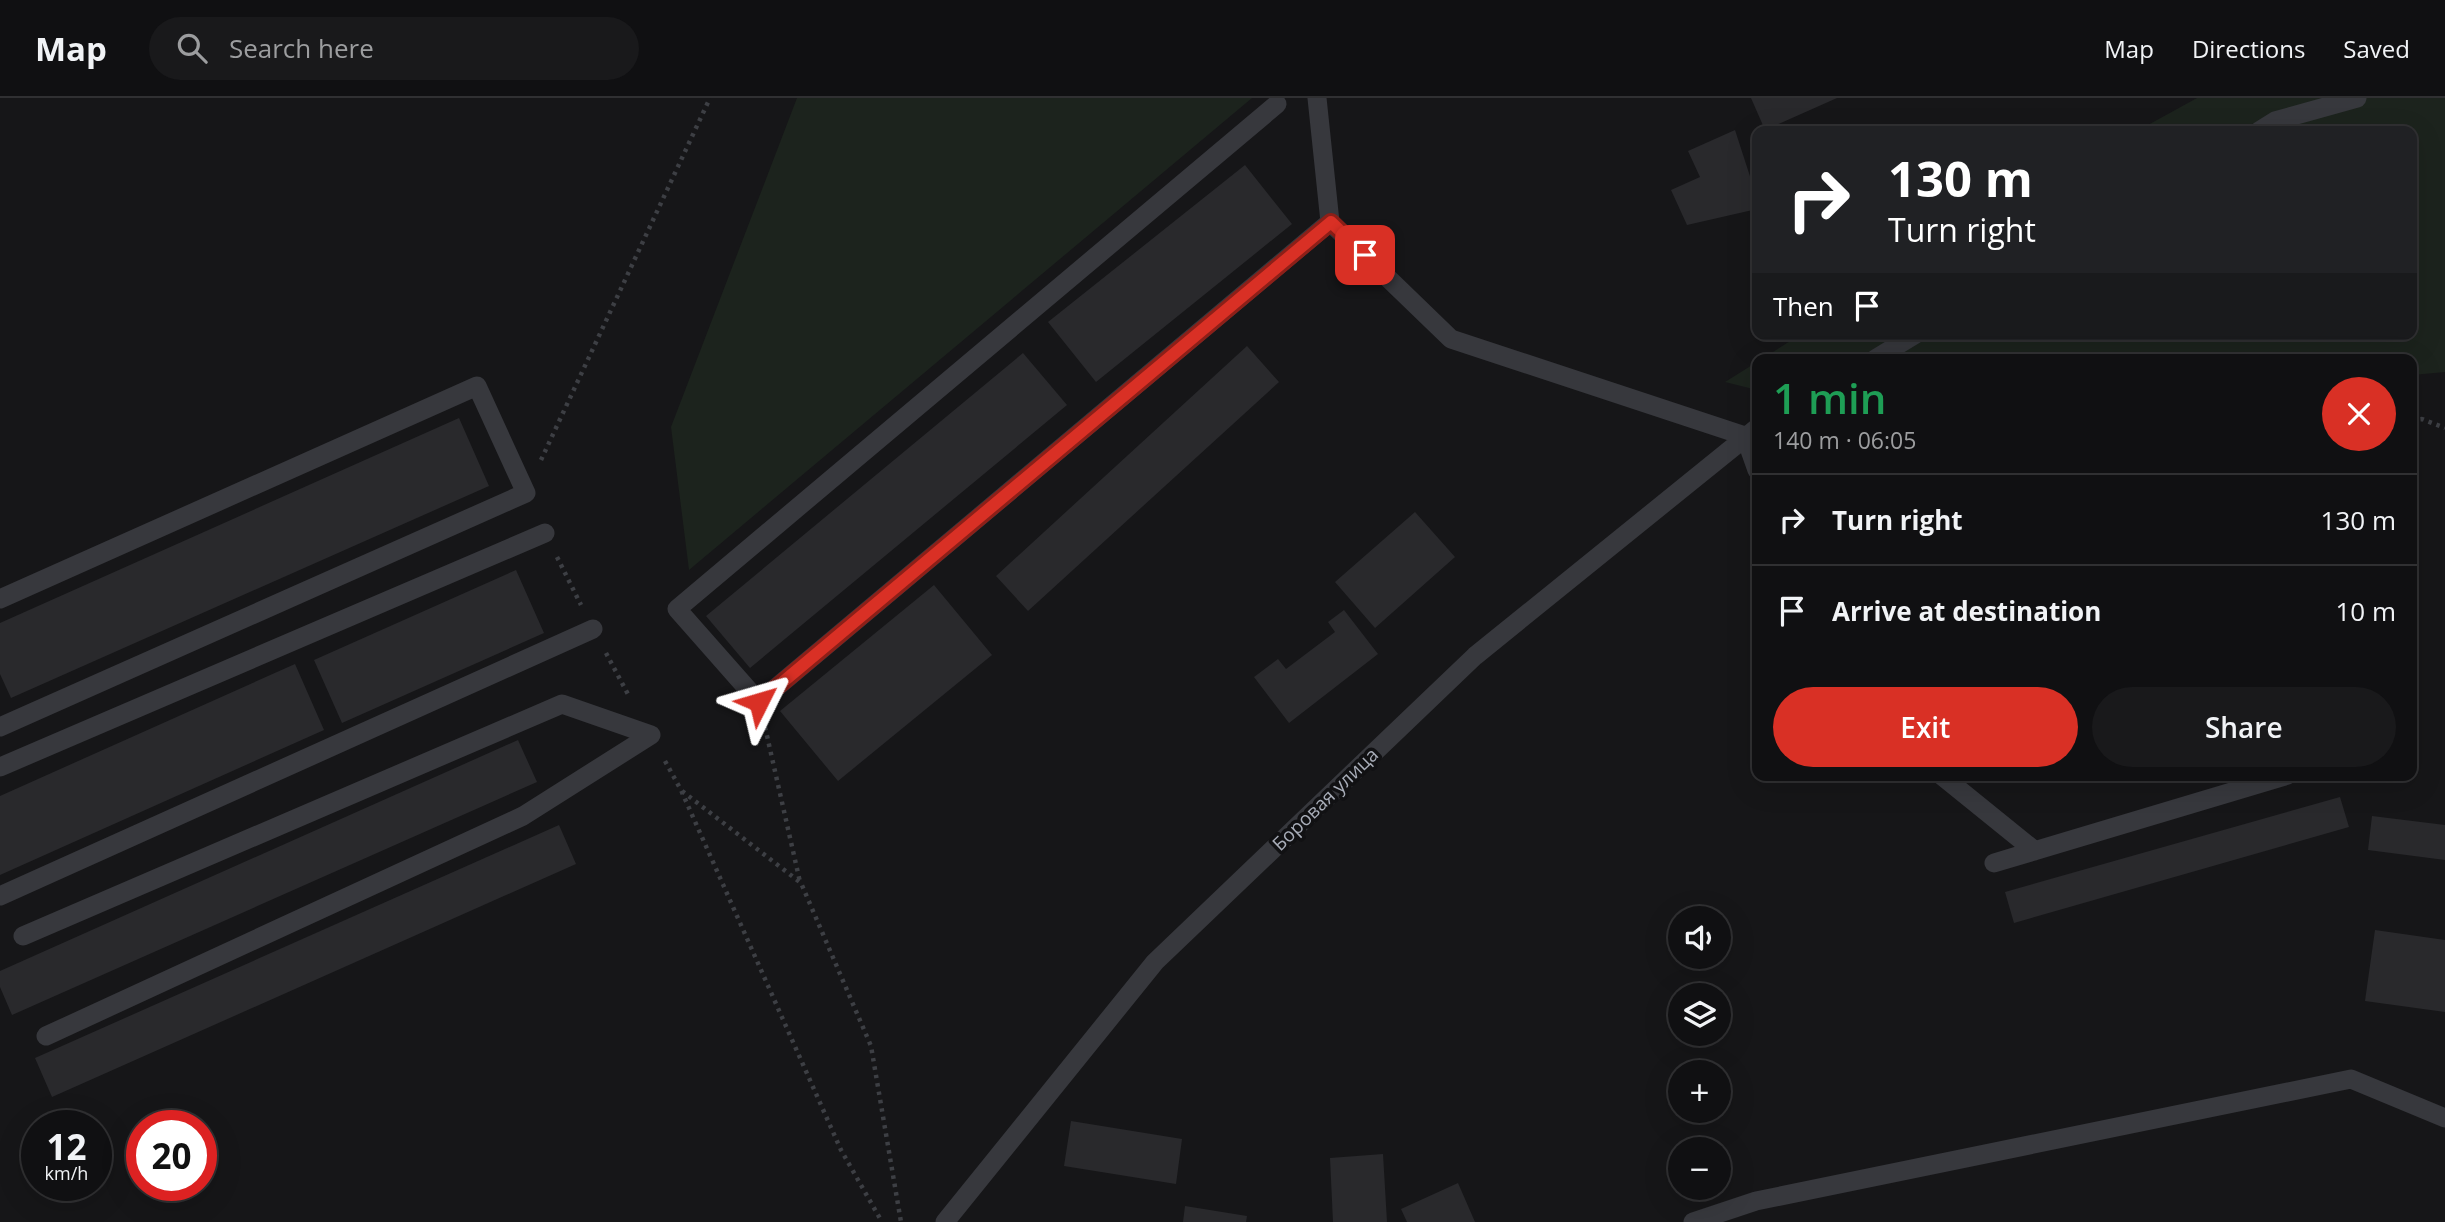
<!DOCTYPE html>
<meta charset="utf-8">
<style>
:root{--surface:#101012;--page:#19191b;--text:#f1f3f6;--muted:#9c9d9f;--line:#303032;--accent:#d93025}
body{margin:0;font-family:"Open Sans",sans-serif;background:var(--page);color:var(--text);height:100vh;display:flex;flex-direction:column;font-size:26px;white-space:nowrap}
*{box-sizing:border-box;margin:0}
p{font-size:23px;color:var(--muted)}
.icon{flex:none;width:38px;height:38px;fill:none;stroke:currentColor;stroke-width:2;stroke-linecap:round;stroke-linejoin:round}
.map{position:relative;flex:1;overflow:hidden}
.side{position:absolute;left:1752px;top:256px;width:665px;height:427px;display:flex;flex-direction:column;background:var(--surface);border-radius:14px;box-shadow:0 7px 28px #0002,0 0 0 2px var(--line)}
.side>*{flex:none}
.banner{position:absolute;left:1752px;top:28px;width:665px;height:214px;border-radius:14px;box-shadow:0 7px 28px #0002,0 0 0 2px var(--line);background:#202124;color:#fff;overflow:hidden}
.controls{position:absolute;left:1668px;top:808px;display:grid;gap:14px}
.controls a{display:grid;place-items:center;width:63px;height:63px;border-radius:50%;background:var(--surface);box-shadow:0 7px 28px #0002,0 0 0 2px var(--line);font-size:35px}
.speed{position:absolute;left:21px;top:1012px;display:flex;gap:14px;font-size:35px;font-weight:700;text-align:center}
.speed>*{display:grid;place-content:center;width:91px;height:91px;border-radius:50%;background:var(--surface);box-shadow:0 7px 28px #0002,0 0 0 2px var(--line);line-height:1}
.speed small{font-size:18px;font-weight:400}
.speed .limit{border:10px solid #d22;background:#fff;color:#111}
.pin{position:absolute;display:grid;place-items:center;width:60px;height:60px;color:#fff;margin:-30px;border-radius:14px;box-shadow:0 4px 10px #0006}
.me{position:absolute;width:77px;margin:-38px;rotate:50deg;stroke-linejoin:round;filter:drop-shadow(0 0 5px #0008)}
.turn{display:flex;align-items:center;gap:24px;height:147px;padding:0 21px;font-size:32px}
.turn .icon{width:91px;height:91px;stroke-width:2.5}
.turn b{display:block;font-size:49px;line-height:60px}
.then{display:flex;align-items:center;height:66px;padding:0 21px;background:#0003;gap:14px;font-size:26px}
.round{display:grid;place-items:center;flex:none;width:74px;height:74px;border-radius:37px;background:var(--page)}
.head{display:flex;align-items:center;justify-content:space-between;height:119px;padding:0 21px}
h1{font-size:42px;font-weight:600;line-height:52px;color:#1e9e55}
.primary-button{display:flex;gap:14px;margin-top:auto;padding:14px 21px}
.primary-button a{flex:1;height:80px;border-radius:42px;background:var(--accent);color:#fff;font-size:28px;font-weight:600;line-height:80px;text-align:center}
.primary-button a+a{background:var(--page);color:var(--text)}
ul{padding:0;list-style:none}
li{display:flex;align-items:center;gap:21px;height:91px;padding:0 21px;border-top:2px solid var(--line)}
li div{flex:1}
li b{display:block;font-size:26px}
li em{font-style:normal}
header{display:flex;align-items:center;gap:42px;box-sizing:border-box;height:98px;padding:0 35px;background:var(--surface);border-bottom:2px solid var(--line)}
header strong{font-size:33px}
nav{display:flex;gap:38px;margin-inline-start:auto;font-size:24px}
.search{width:490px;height:63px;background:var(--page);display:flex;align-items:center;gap:18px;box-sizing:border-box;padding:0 24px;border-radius:38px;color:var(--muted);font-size:26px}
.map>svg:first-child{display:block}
.green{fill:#1c231d}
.building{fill:#29292c}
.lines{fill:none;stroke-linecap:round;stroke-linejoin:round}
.path{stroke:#3d3f44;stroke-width:4.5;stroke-dasharray:3.5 5;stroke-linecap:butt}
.service{stroke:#37383d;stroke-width:19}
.route-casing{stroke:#8d1f18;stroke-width:18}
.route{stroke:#d93025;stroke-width:12}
.labels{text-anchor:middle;stroke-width:7;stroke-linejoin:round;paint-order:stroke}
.street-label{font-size:19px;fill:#a8adb8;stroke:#111113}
</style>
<header>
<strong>Map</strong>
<div class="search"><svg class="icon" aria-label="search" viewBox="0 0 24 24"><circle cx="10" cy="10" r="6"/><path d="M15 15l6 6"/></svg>Search here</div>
<nav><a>Map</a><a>Directions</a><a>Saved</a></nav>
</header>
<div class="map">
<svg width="2445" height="1124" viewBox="0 0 2445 1124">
<rect width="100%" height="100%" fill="#161618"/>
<path class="green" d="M797,0H1252L689,472L671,329Z
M2197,0H2445V274L2412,277V261H1762L1801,236H2412V33H2137Z
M1757,264V292L1725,284Z"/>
<path class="building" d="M1751,0H1837L1765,32Z
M1735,32L1757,100V111L1687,127L1671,92L1700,79L1688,53Z
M1245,67L1292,126L1096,284L1048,224Z
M1247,248L1279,284L1028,513L996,478Z
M1023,255L1067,307L750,570L706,518Z
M459,320L489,388L11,600L0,576V525Z
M1415,414L1455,459L1375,530L1335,484Z
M516,472L544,535L342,625L314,562Z
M934,487L992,557L838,683L780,613Z
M1344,512L1378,556L1289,625L1254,579L1278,561L1286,571L1335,534L1328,524Z
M295,566L324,632L0,777V698Z
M518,642L537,684L12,917L0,889V873Z
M2340,699L2349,729L2014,825L2005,794Z
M2372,718L2445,727V762L2368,752Z
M559,727L576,766L52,999L35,960Z
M2375,832L2445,842V914L2365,903Z
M1071,1023L1182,1041L1176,1086L1064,1068Z
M1383,1056L1387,1124H1333L1330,1060Z
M1458,1085L1475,1124H1407L1401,1111Z
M1185,1108L1247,1118L1246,1124H1183Z"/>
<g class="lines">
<path class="path" d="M2412,322L2422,321L2445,330
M541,362L710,0
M557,459L581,507
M606,555L630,600
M765,629L800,784
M665,663L681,692L841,1052L882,1124
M682,693L801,785L871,948L901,1124"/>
<path class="service" d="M1317,0L1330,124L1451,241L1745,338L1757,372
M1277,6L677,511L759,604L1330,124
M2259,33L2275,23L2357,0
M1875,261L1916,236
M0,501L477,288L526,395L0,629
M0,669L545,435
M1941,677L2035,753
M1994,765L2288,677
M0,798L593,531
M23,838L562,606L651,637L523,718L46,938
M945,1124L1155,864L1475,558L1757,330
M1693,1124L1756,1103L2351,981L2445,1020"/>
</g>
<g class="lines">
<defs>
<path id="route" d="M759,604L1331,124L1365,157"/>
</defs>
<use href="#route" class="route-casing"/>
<use href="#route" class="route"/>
</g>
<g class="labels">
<g class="street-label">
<text transform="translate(1325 701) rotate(-44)" y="7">Боровая улица</text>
</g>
</g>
</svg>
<div class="controls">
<a><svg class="icon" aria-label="sound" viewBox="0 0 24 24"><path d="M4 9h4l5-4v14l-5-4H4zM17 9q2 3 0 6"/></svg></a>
<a><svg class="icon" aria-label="layers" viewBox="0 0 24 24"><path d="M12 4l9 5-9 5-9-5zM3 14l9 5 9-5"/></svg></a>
<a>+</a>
<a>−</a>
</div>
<div class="speed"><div>12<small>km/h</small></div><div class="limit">20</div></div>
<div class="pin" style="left:1365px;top:157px;background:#d93025"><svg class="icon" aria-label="arrive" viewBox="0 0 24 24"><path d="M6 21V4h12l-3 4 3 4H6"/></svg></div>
<svg class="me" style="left:759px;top:604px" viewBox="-20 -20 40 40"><path d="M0-17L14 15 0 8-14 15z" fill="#d93025" stroke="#fff" stroke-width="4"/></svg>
<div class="banner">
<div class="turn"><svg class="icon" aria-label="right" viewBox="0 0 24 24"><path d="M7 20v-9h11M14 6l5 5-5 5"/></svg><div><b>130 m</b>Turn right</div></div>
<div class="then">Then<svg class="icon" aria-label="arrive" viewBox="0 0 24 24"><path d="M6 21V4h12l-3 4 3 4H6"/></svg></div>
</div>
<section class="side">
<div class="head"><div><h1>1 min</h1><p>140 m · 06:05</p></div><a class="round" style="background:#d93025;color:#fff"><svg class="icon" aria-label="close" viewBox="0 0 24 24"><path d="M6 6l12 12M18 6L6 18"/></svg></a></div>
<ul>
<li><svg class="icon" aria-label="right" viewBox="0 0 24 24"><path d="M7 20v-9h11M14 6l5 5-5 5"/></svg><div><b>Turn right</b></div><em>130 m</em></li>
<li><svg class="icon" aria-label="arrive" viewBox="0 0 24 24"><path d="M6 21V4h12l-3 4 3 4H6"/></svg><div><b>Arrive at destination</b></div><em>10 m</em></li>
</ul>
<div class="primary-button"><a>Exit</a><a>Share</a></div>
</section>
</div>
